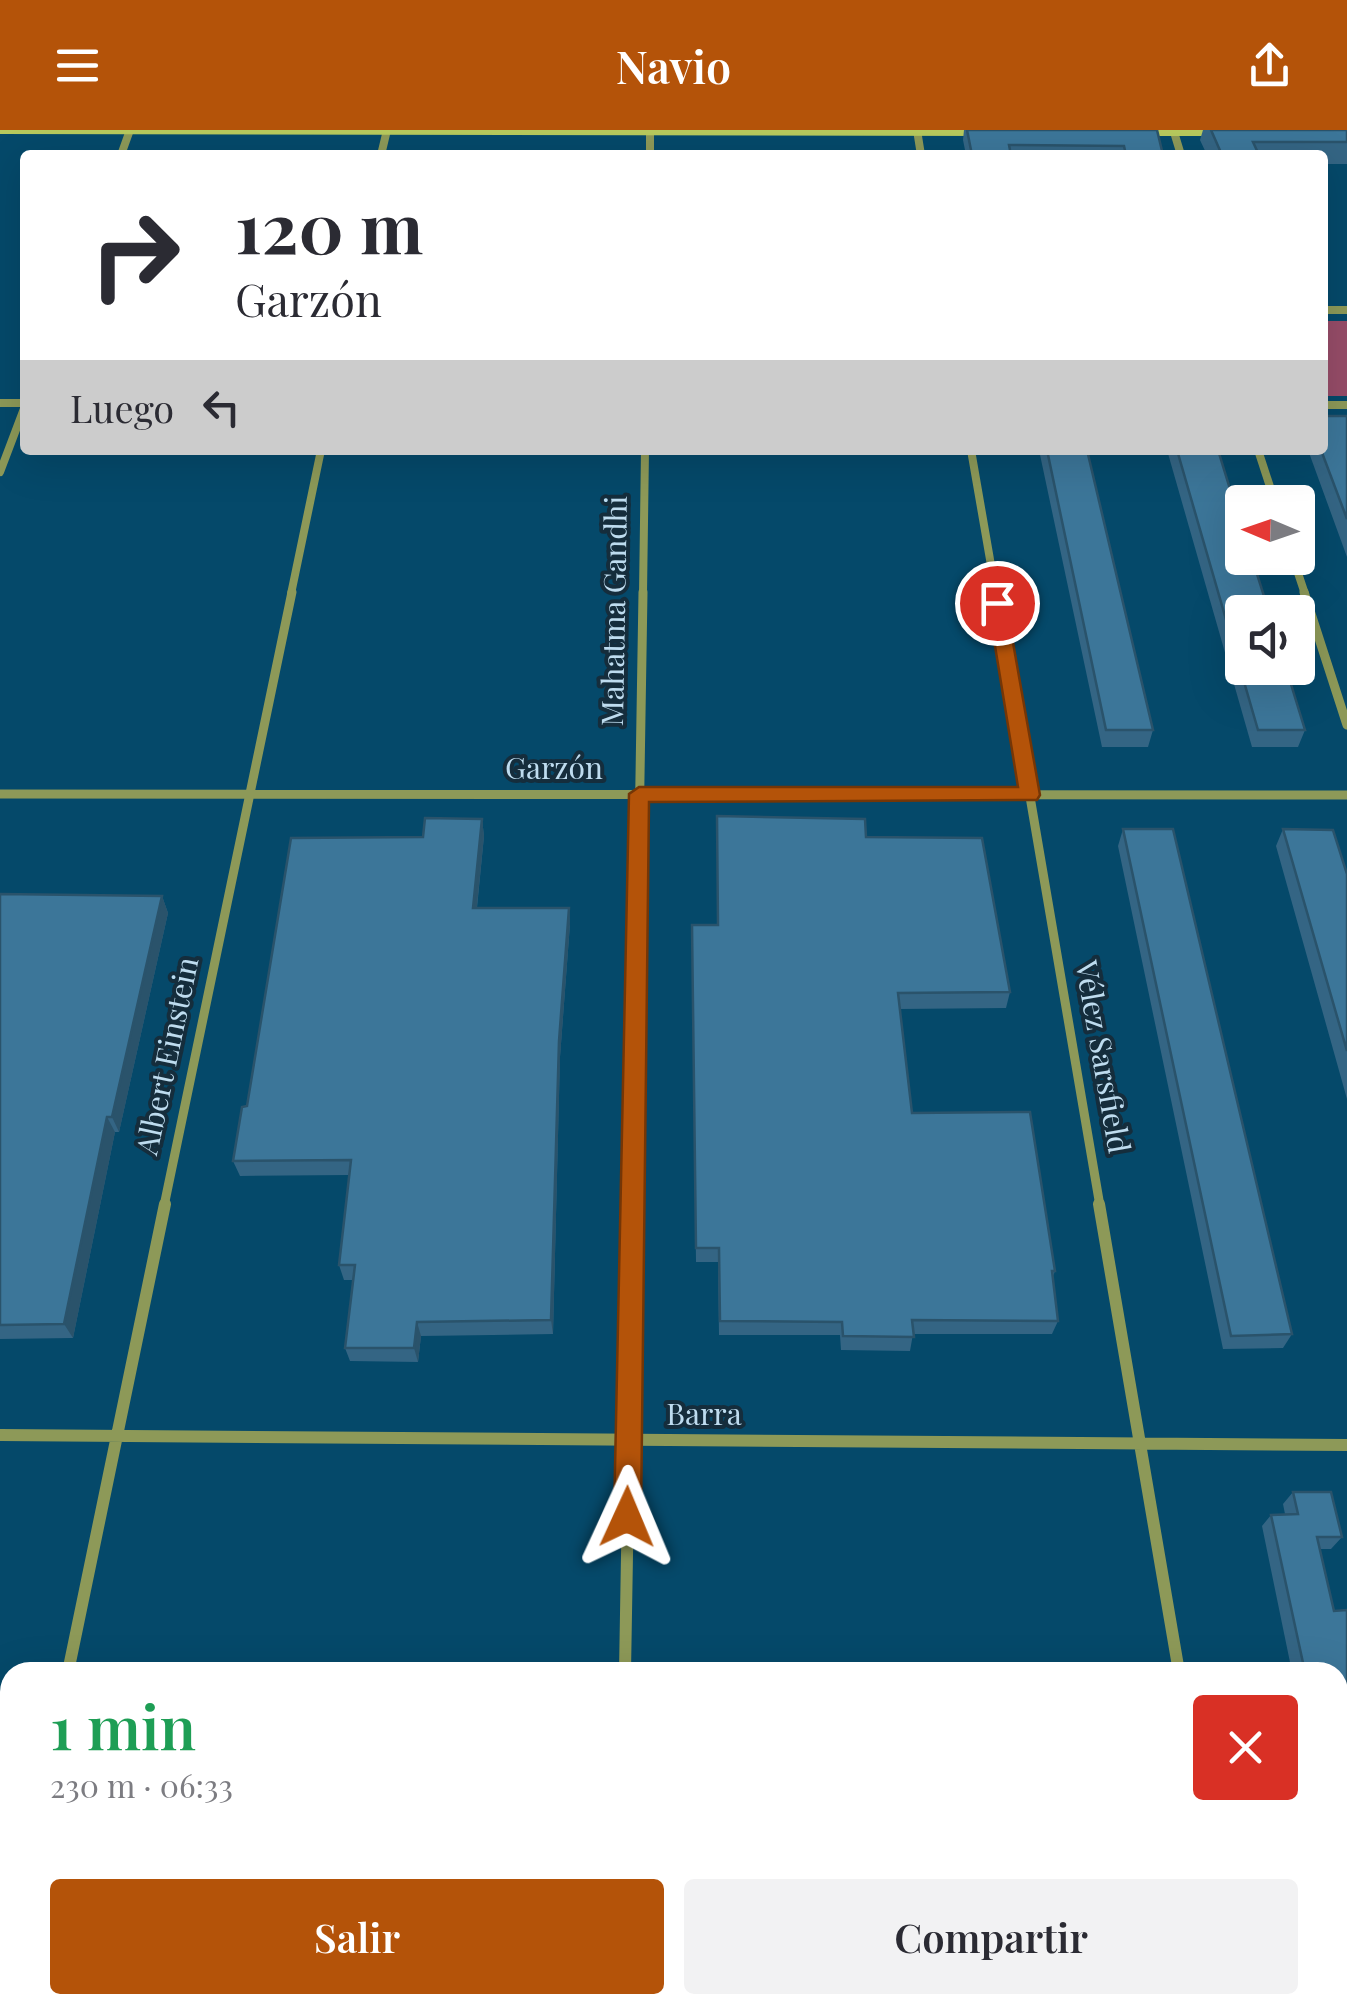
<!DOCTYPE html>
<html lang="es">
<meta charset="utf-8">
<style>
:root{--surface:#fff;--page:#f2f2f3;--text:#2b2b33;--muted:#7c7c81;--accent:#b45309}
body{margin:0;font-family:"Playfair Display",serif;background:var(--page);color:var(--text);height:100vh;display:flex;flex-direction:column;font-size:38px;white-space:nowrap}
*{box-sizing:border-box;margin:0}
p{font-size:32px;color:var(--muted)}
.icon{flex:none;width:55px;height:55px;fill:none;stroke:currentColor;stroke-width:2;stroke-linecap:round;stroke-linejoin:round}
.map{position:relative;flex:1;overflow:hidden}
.panel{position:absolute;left:0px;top:1532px;width:1348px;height:352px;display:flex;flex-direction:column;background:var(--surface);border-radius:30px 30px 0 0;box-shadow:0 10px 40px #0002}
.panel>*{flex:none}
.hud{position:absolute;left:20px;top:20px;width:1308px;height:305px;border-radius:10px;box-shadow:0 10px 40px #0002;background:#fff;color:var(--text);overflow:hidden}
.needle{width:65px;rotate:272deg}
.buttons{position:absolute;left:1225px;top:355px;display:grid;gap:20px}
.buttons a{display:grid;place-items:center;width:90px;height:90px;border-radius:10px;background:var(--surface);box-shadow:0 10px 40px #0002;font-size:50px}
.pin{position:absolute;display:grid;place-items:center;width:85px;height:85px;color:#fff;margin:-42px;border:5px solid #fff;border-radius:50%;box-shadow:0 2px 10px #0007}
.me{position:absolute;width:110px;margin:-55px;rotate:1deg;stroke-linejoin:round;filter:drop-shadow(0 0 8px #0008)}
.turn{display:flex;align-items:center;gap:35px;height:210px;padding:0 50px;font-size:45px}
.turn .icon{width:130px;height:130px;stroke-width:2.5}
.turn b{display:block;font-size:70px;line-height:85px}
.then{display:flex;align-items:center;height:95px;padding:0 50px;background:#0003;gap:20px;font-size:38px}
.round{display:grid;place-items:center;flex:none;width:105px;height:105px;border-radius:10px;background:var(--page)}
.overview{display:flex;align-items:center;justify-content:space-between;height:170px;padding:0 50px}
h1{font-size:60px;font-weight:600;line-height:75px;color:#1e9e55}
.cta{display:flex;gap:20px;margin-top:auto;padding:20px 50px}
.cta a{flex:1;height:115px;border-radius:10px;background:var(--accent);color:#fff;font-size:40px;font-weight:600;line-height:115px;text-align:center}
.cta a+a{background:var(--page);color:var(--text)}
header{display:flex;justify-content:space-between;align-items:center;height:130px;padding:0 50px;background:var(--accent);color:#fff;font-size:45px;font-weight:600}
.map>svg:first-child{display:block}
.green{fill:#964c68}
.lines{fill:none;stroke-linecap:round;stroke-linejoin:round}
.street-far2{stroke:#8d9958;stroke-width:8}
.street-far1{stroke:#8d9958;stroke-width:9}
.street{stroke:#8d9958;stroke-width:12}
.secondary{fill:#b7c95d;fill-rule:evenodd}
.wall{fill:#346584}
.shaded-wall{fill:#2a536b}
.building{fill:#3c7699;stroke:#2a536b;stroke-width:2.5}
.route{fill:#b45309;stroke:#753606;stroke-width:2.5}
.labels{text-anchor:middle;stroke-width:8;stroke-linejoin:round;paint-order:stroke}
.street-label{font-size:30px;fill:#bedcef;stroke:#152d3c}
</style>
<header><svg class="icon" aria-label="menu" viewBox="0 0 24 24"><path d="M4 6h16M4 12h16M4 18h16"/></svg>Navio<svg class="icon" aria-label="share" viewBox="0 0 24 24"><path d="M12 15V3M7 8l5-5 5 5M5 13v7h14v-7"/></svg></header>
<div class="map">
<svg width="1347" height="1884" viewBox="0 0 1347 1884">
<rect width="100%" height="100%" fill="#05496a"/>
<path class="green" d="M1323,191H1347V266H1323Z"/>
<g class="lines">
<path class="street-far2" d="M650,0V25
M917,0L921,25
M1174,2L1181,25
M121,25L130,0
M381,25L387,0
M1322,180H1347
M0,273H25
M1322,275H1347
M971,320L996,464
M1258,320L1275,372
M0,342L25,276
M1293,428L1305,464
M291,464L321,320
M643,464L645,320"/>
<path class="street-far1" d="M995,462L1100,1076
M1304,462L1347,595
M0,664L1347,665
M164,1076L292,462
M633,1076L643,462"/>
<path class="street" d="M1099,1074L1179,1542
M0,1305L1347,1315
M68,1542L165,1074
M625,1542L633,1074
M0,1873L10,1824
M619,1875V1884
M1236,1875L1237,1884"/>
<path class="secondary" d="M0,0H993L994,2L988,6L0,4Z
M1127,0H1233L1234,2L1228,6H1132L1128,5Z"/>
</g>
<path class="wall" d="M964,0H1157L1163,25H966L963,10Z
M1203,0H1347V34H1322V25H1207L1200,10Z
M1347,286V427L1308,320H1322Z
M1039,320H1087L1153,600L1148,617H1102Z
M1167,320H1218L1305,600L1298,617H1252Z
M482,689L484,706L477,778H569L570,794L560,927L553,1204L421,1206L418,1232L350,1231L345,1218L353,1150H344L339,1135L349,1045L240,1046L233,1031L247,976Z
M1123,699L1292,1204L1283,1218L1223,1219L1118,716Z
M1283,699L1347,744V969L1276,716Z
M866,707L1010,862L1006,878L900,879L912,983L1055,1141L1052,1149L1058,1191L1052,1204H913L910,1221L841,1220L840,1205H719L718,1132H696L692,812Z
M0,764L162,766L168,783L119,1002H115L73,1208L0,1209Z
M1293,1362L1342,1407L1331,1419H1319L1334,1481L1347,1480V1708H1338V1542H1292L1262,1396L1271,1385L1285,1384L1283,1374Z
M1347,1781V1812L1341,1784Z"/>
<path class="shaded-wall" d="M482,689L484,706L475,795L473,778Z
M162,766L168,783L119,1002L112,987Z
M569,778L570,794L560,927L553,1204L551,1190L559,911Z
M107,987L115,1002L73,1208L64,1194Z
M417,1192L421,1206L418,1232L414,1218Z"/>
<path class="building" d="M967,0H1157L1163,25H1126L1124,16L1009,15L1011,25H972Z
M1211,0H1347V12H1253L1259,25H1222Z
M1322,286H1347V389L1321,320Z
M1047,320H1087L1153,600H1106Z
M1177,320H1218L1242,398V428H1252L1269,482H1242V538H1286L1305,600H1258Z
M717,686L865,689L866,707L982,708L1010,862L898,863L912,983L1030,982L1055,1141H1052L1058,1191L912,1190L914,1207L843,1206L842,1192L720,1191L719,1118H696L692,795H718Z
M425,688L482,689L473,778H569L559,911L551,1190L417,1192L414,1218H345L355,1135H339L351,1030L233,1031L242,977L247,976L291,708L423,707Z
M1123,699H1173L1292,1204L1231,1206Z
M1283,699L1333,700L1347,744V921Z
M0,764L162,766L112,987H107L64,1194L0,1195Z
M1293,1362H1331L1342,1407H1317L1334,1481L1347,1480V1701H1339L1338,1696V1542H1305L1271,1385L1298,1384Z"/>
<path class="route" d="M997,467L1006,473L1040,665L1037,670L649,672L641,1387L637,1397L627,1400L618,1397L614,1387L629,664L639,657H1018L988,473Z"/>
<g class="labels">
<g class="street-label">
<text transform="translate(615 481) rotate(-89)" y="10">Mahatma Gandhi</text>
<text x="554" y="649">Garzón</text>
<text transform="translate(168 926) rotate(-78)" y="10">Albert Einstein</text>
<text transform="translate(1102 927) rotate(80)" y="10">Vélez Sarsfield</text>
<text x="704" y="1295">Barra</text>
</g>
</g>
</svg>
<div class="buttons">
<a><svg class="needle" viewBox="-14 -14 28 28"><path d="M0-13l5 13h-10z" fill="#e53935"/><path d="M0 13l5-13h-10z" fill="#7c7c81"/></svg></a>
<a><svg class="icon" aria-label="sound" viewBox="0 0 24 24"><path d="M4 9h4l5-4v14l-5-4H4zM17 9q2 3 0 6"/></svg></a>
</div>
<div class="pin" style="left:997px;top:473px;background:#d93025"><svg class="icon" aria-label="arrive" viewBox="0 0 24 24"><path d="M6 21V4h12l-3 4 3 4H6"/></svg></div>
<svg class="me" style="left:627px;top:1387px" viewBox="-20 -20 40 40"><path d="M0-17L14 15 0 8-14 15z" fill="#b45309" stroke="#fff" stroke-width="4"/></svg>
<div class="hud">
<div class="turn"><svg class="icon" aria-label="right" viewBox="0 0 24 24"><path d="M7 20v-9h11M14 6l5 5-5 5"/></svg><div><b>120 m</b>Garzón</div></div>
<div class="then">Luego<svg class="icon" aria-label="left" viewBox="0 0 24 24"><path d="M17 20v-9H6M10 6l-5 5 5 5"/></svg></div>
</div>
<section class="panel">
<div class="overview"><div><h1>1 min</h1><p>230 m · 06:33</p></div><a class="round" style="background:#d93025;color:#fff"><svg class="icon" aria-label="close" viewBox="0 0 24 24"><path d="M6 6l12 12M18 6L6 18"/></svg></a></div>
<div class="cta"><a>Salir</a><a>Compartir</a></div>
</section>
</div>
